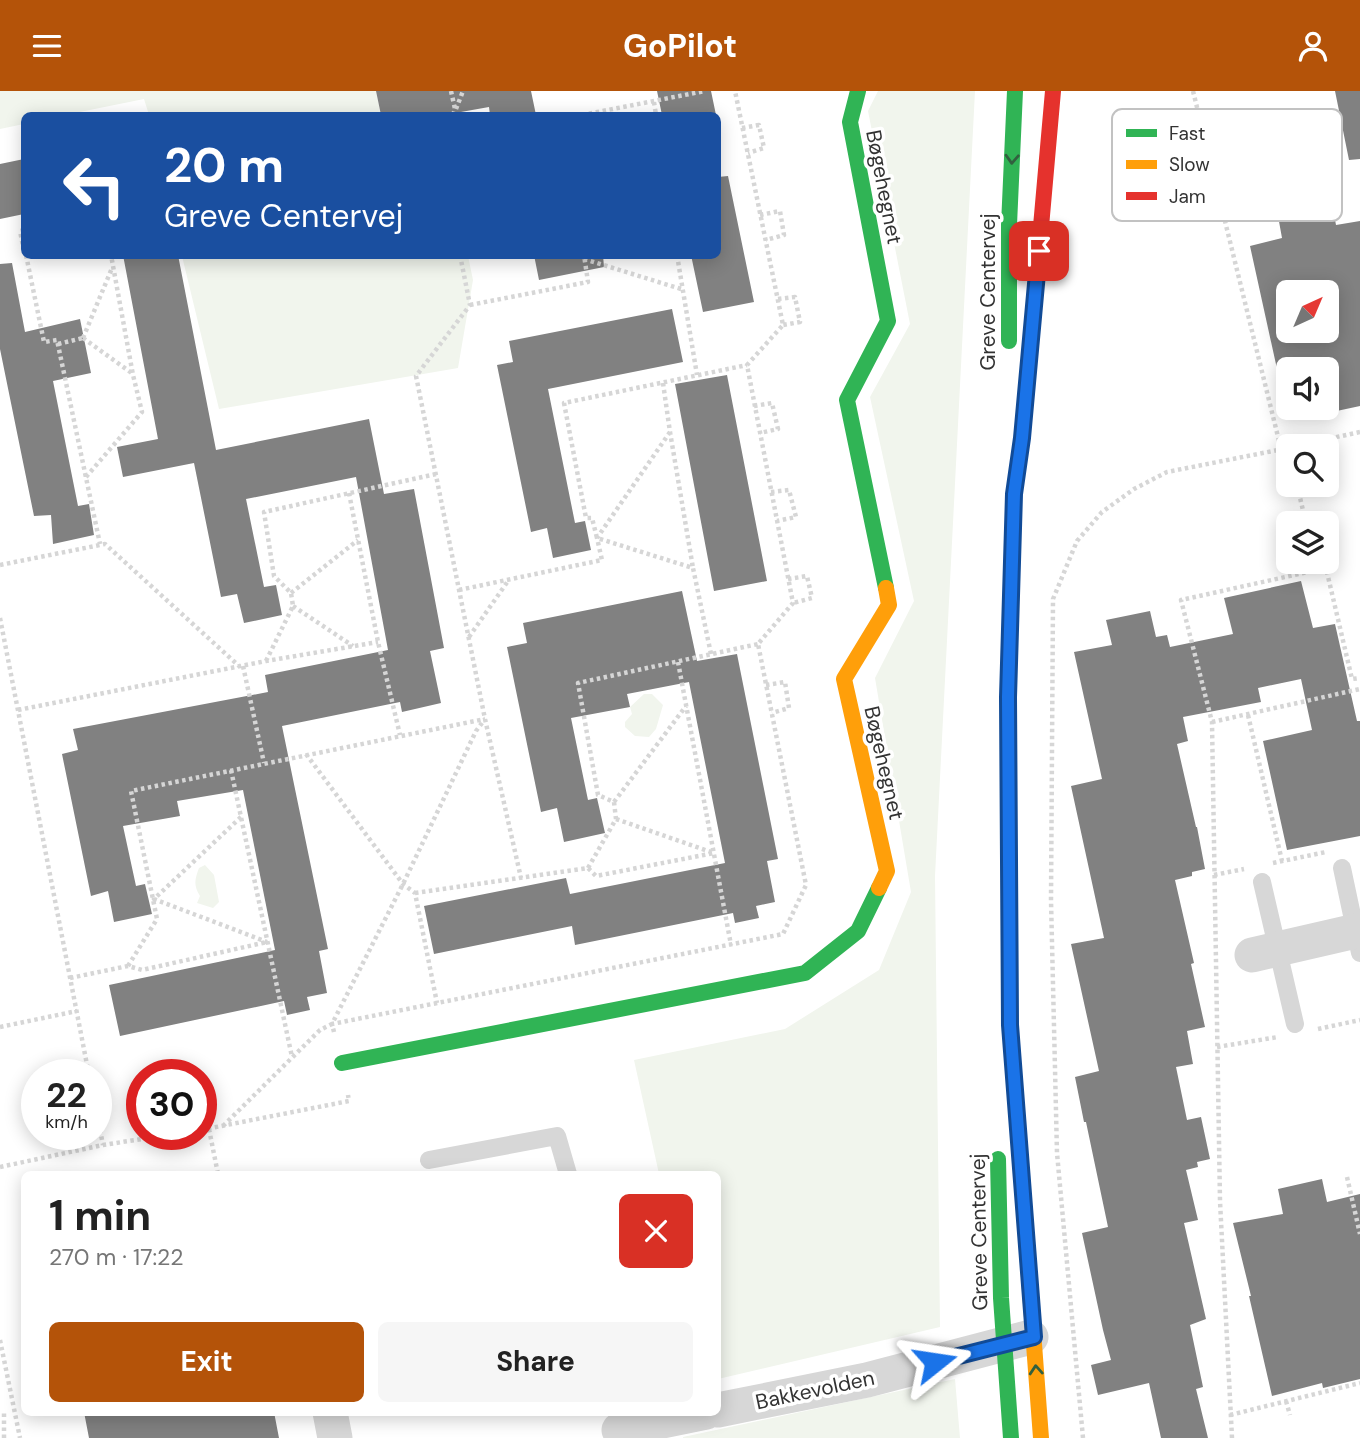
<!DOCTYPE html>
<meta charset="utf-8">
<style>
:root{--surface:#fff;--page:#f6f6f6;--text:#222;--muted:#767676;--accent:#b45309}
body{margin:0;font-family:"DM Sans",sans-serif;background:var(--page);color:var(--text);height:100vh;display:flex;flex-direction:column;font-size:26px;white-space:nowrap}
*{box-sizing:border-box;margin:0}
p{font-size:23px;color:var(--muted)}
.icon{flex:none;width:38px;height:38px;fill:none;stroke:currentColor;stroke-width:2;stroke-linecap:round;stroke-linejoin:round}
.map{position:relative;flex:1;overflow:hidden}
.details{position:absolute;left:21px;top:1080px;width:700px;height:245px;display:flex;flex-direction:column;background:var(--surface);border-radius:10px;box-shadow:0 4px 18px #0003}
.details>*{flex:none}
.guide{position:absolute;left:21px;top:21px;width:700px;height:147px;border-radius:10px;box-shadow:0 4px 18px #0003;background:#1a4fa0;color:#fff;overflow:hidden}
.needle{width:46px;rotate:44deg}
.buttons{position:absolute;left:1276px;top:189px;display:grid;gap:14px}
.buttons a{display:grid;place-items:center;width:63px;height:63px;border-radius:10px;background:var(--surface);box-shadow:0 4px 18px #0003;font-size:35px}
.speed{position:absolute;left:21px;top:968px;display:flex;gap:14px;font-size:35px;font-weight:700;text-align:center}
.speed>*{display:grid;place-content:center;width:91px;height:91px;border-radius:50%;background:var(--surface);box-shadow:0 4px 18px #0003;line-height:1}
.speed small{font-size:18px;font-weight:400}
.speed .limit{border:10px solid #d22;background:#fff;color:#111}
.pin{position:absolute;display:grid;place-items:center;width:60px;height:60px;color:#fff;margin:-30px;border-radius:14px;box-shadow:0 4px 10px #0006}
.me{position:absolute;width:77px;margin:-38px;rotate:75deg;stroke-linejoin:round;filter:drop-shadow(0 0 5px #0008)}
.turn{display:flex;align-items:center;gap:24px;height:147px;padding:0 28px;font-size:32px}
.turn .icon{width:91px;height:91px;stroke-width:2.5}
.turn b{display:block;font-size:49px;line-height:60px}
.round{display:grid;place-items:center;flex:none;width:74px;height:74px;border-radius:10px;background:var(--page)}
.head{display:flex;align-items:center;justify-content:space-between;height:119px;padding:0 28px}
h1{font-size:42px;font-weight:700;line-height:52px}
.primary-button{display:flex;gap:14px;margin-top:auto;padding:14px 28px}
.primary-button a{flex:1;height:80px;border-radius:10px;background:var(--accent);color:#fff;font-size:28px;font-weight:700;line-height:80px;text-align:center}
.primary-button a+a{background:var(--page);color:var(--text)}
header{display:flex;justify-content:space-between;align-items:center;height:91px;padding:0 28px;background:var(--accent);color:#fff;font-size:32px;font-weight:700}
.map>svg:first-child{display:block}
.green{fill:#f1f5ed}
.building{fill:#818181;fill-rule:evenodd}
.lines{fill:none;stroke-linecap:round;stroke-linejoin:round}
.path{stroke:#d6d6d6;stroke-width:4.5;stroke-dasharray:3.5 3.5;stroke-linecap:butt}
.lane{stroke:#d7d7d7;stroke-width:18}
.street{stroke:#d7d7d7;stroke-width:35}
.fast{stroke:#30b455;stroke-width:16}
.slow{stroke:#ff9f0a;stroke-width:16}
.jam{stroke:#e5322d;stroke-width:16}
.oneway{stroke:#32603f}
.route-casing{stroke:#114b97;stroke-width:18}
.route{stroke:#1a73e8;stroke-width:12}
.labels{text-anchor:middle;stroke-width:7;stroke-linejoin:round;paint-order:stroke}
.street-label{font-size:21px;fill:#333;stroke:#fff}
.key{fill:#fff;stroke:#c2c2c2;stroke-width:2}
.key-label{font-size:19px;fill:#333}
</style>
<header><svg class="icon" aria-label="menu" viewBox="0 0 24 24"><path d="M4 6h16M4 12h16M4 18h16"/></svg>GoPilot<svg class="icon" aria-label="person" viewBox="0 0 24 24"><circle cx="12" cy="8" r="4"/><path d="M4 21q1-7 8-7t8 7"/></svg></header>
<div class="map">
<svg width="1360" height="1347" viewBox="0 0 1360 1347">
<rect width="100%" height="100%" fill="#fff"/>
<path class="green" d="M0,0H376L381,24H149L144,8L65,24H24V33L0,38Z
M878,0H975L935,785L940,1236L718,1288V1083H659L634,969L785,938L879,879L911,801L875,587L914,510L870,306L910,233L868,20Z
M182,165H468L473,189L458,277L219,318Z
M644,603H652L663,614L656,638L649,646L635,645L625,636V631L632,623L630,616Z
M205,774L214,784L219,811L213,817L197,812L200,805C193,794 195,788 199,777Z
M955,1288L960,1347H683V1346Z"/>
<path class="building" d="M376,0H531L536,24H490L489,16L444,24H381Z
M657,0H711L716,24H662Z
M1335,0H1360V68L1349,69Z
M24,68V123L0,128V73Z
M728,85L754,211L703,221L691,164H718V86Z
M1332,113L1336,134L1360,130V315L1332,321L1331,318L1288,328L1250,155L1282,147L1278,125ZM1288,201H1326V240H1288ZM1288,278H1326V317H1288Z
M123,164H178L216,359L369,328L384,403L414,398L444,557L430,560L441,612L402,621L400,611L282,635L328,858L319,860L327,902L307,906L310,919L287,924L284,910L120,945L109,894L275,859L243,699L177,710L180,725L123,735L136,795L145,793L152,823L114,831L108,800L91,805L62,663L78,659L73,638L268,601L265,584L388,559L356,386L246,408L264,496L276,494L282,524L244,532L237,503L221,506L194,372L123,386L117,356L158,348Z
M534,164H603L604,176L539,189Z
M12,172L25,241L80,228L91,282L53,290L78,415L89,413L94,444L53,453L51,424L34,425L0,258V173Z
M672,218L683,271L548,298L575,432L585,430L591,459L553,467L547,437L531,441L497,274L513,271L509,250Z
M727,284L767,490L714,500L675,293Z
M1301,490L1313,537L1335,533L1357,630H1360V745L1287,759L1263,650L1312,639L1301,588L1258,597L1261,611L1183,626L1188,650L1177,653L1196,736H1197L1205,778L1192,781V785L1175,789L1194,872L1191,873L1205,936L1187,940L1193,973L1176,976L1187,1029L1201,1026L1210,1068L1197,1071L1198,1076L1186,1079L1198,1129L1184,1132L1206,1228L1190,1234L1203,1296L1196,1298L1208,1347H1161L1149,1292L1098,1304L1091,1274L1111,1269L1103,1239L1082,1142L1108,1136L1086,1031H1084L1075,986L1099,980L1071,853L1104,847L1071,695L1102,688L1074,561L1112,554L1106,529L1150,520L1156,546L1167,544L1170,556L1233,543L1224,507Z
M682,500L697,570L737,563L778,768L767,770L775,811L756,815L759,827L735,832L733,822L575,854L572,835L434,863L424,815L566,787L570,803L725,772L689,591L627,603L630,616L571,627L588,709L597,707L605,742L564,751L557,717L541,721L507,556L527,552L523,532Z
M1322,1088L1327,1111L1360,1103V1288L1323,1297L1322,1292L1272,1305L1249,1205H1251L1233,1132L1283,1123L1278,1098Z
M84,1321H274L279,1347H89Z"/>
<g class="lines">
<path class="path" d="M451,0L455,18L453,24
M1193,0L1281,358L1288,363
M654,11L656,24
M456,18L463,0
M582,24L705,0
M742,37L759,34L764,57L748,62
M760,124L780,120L784,144L766,149
M24,139L20,140L24,160
M26,164L44,251L57,249L100,453
M460,164L470,214L416,285L485,628L521,787
M677,164L697,284
M584,168L681,198
M778,208L795,206L800,231L783,234
M470,214L588,191L584,164
M83,247L112,177
M83,247L133,283
M58,253L83,247
M663,292L670,341L693,477
M754,315L772,312L778,338L760,342
M1295,355L1360,341
M86,386L142,321L133,284L111,164
M1297,394L1306,432
M771,401L789,399L796,426L777,430
M349,402L378,551L400,644
M1315,471L1316,479
M0,474L105,453L239,575
M788,488L807,485L812,507L793,512
M459,499L602,469L597,447L670,341
M291,502L358,449
M293,515L353,555
M0,527L89,984
M469,546L508,490
M711,563L693,477L597,447L592,427H586L564,312L747,274
M266,570L293,515L291,502L274,485L264,421L436,383
M678,571L731,854
M243,575L264,672
M766,594L785,591L789,617L772,622
M18,619L266,570L378,551
M1248,624L1282,770
M1212,631L1360,598
M306,663L403,793L415,802L437,912
M231,679L292,966
M614,711L686,615
M241,726L154,808L267,851
M616,728L711,761
M1273,772L1326,761
M588,777L616,728L614,711L598,704L578,592L758,553
M1214,784L1244,778
M415,802L588,777L596,785L714,762
M128,875L157,828L131,700L485,628
M70,887L128,875L142,879L267,851
M0,936L77,920
M1318,938L1360,929
M334,941L332,933L783,843L806,794L758,553L793,512L747,274L783,234L735,0
M1217,956L1278,946
M96,1018L103,1054
M223,1035L320,939L332,933L403,793L476,640L485,628
M209,1038L218,1083
M201,1039L349,1010L348,1004
M0,1076L103,1054L174,1043
M1347,1086L1360,1143
M0,1249L20,1347
M1286,1310L1290,1324
M1230,1324L1360,1292
M4,1347V1322
M1083,1347L1057,1062L1051,809L1053,508L1077,450L1102,421L1134,398L1167,381L1288,357
M1232,1347L1220,1110L1212,631L1181,509L1326,477L1352,588L1360,587"/>
<path class="lane" d="M1342,777L1360,862
M1262,791L1295,933
M429,1069L557,1045L568,1083"/>
<path class="street" d="M1252,864L1360,839
M718,1319L867,1289L1031,1246
M330,1321L335,1347
M619,1339L706,1321"/>
<path class="fast" d="M858,0L850,31L888,230L847,309L886,497
M1009,250V134L1015,0
M1011,511L1014,403L1022,347L1040,147
M342,972L805,882L858,840L879,797
M998,1068L1001,1207L1011,1347"/>
<path class="slow" d="M879,797L887,780L844,588L889,514L886,497
M1010,931L1041,1347"/>
<path class="jam" d="M1040,147L1053,0
M1010,931L1008,606L1011,511"/>
</g>
<defs><path id="oneway-chevron" d="M-2-3.5L2.5 0L-2 3.5" fill="none" stroke-width="1.6" stroke-linecap="round" stroke-linejoin="round" transform="scale(1.75)"/></defs>
<g class="oneway">
<use href="#oneway-chevron" transform="translate(1012 68) rotate(93)"/>
<use href="#oneway-chevron" transform="translate(1036 1279) rotate(-94)"/>
</g>
<g class="lines">
<defs>
<path id="route" d="M935,1271L1034,1246L1010,934L1008,606L1014,403L1022,347L1039,160"/>
</defs>
<use href="#route" class="route-casing"/>
<use href="#route" class="route"/>
</g>
<g class="labels">
<g class="street-label">
<text transform="translate(884 96) rotate(79)" y="7">Bøgehegnet</text>
<text transform="translate(988 201) rotate(-90)" y="7">Greve Centervej</text>
<text transform="translate(884 672) rotate(77)" y="7">Bøgehegnet</text>
<text transform="translate(979 1141) rotate(-91)" y="7">Greve Centervej</text>
<text transform="translate(815 1299) rotate(-12)" y="7">Bakkevolden</text>
</g>
</g>
<rect x="1112" y="18" width="230" height="112" rx="10" class="key"/>
<rect x="1126" y="38" width="31" height="8" fill="#30b455"/>
<rect x="1126" y="69" width="31" height="9" fill="#ff9f0a"/>
<rect x="1126" y="101" width="31" height="8" fill="#e5322d"/>
<g class="key-label">
<text x="1169" y="49">Fast</text>
<text x="1169" y="80">Slow</text>
<text x="1169" y="112">Jam</text>
</g>
</svg>
<div class="buttons">
<a><svg class="needle" viewBox="-14 -14 28 28"><path d="M0-13l5 13h-10z" fill="#e53935"/><path d="M0 13l5-13h-10z" fill="#767676"/></svg></a>
<a><svg class="icon" aria-label="sound" viewBox="0 0 24 24"><path d="M4 9h4l5-4v14l-5-4H4zM17 9q2 3 0 6"/></svg></a>
<a><svg class="icon" aria-label="search" viewBox="0 0 24 24"><circle cx="10" cy="10" r="6"/><path d="M15 15l6 6"/></svg></a>
<a><svg class="icon" aria-label="layers" viewBox="0 0 24 24"><path d="M12 4l9 5-9 5-9-5zM3 14l9 5 9-5"/></svg></a>
</div>
<div class="speed"><div>22<small>km/h</small></div><div class="limit">30</div></div>
<div class="pin" style="left:1039px;top:160px;background:#d93025"><svg class="icon" aria-label="arrive" viewBox="0 0 24 24"><path d="M6 21V4h12l-3 4 3 4H6"/></svg></div>
<svg class="me" style="left:935px;top:1271px" viewBox="-20 -20 40 40"><path d="M0-17L14 15 0 8-14 15z" fill="#1a73e8" stroke="#fff" stroke-width="4"/></svg>
<div class="guide">
<div class="turn"><svg class="icon" aria-label="left" viewBox="0 0 24 24"><path d="M17 20v-9H6M10 6l-5 5 5 5"/></svg><div><b>20 m</b>Greve Centervej</div></div>
</div>
<section class="details">
<div class="head"><div><h1>1 min</h1><p>270 m · 17:22</p></div><a class="round" style="background:#d93025;color:#fff"><svg class="icon" aria-label="close" viewBox="0 0 24 24"><path d="M6 6l12 12M18 6L6 18"/></svg></a></div>
<div class="primary-button"><a>Exit</a><a>Share</a></div>
</section>
</div>
